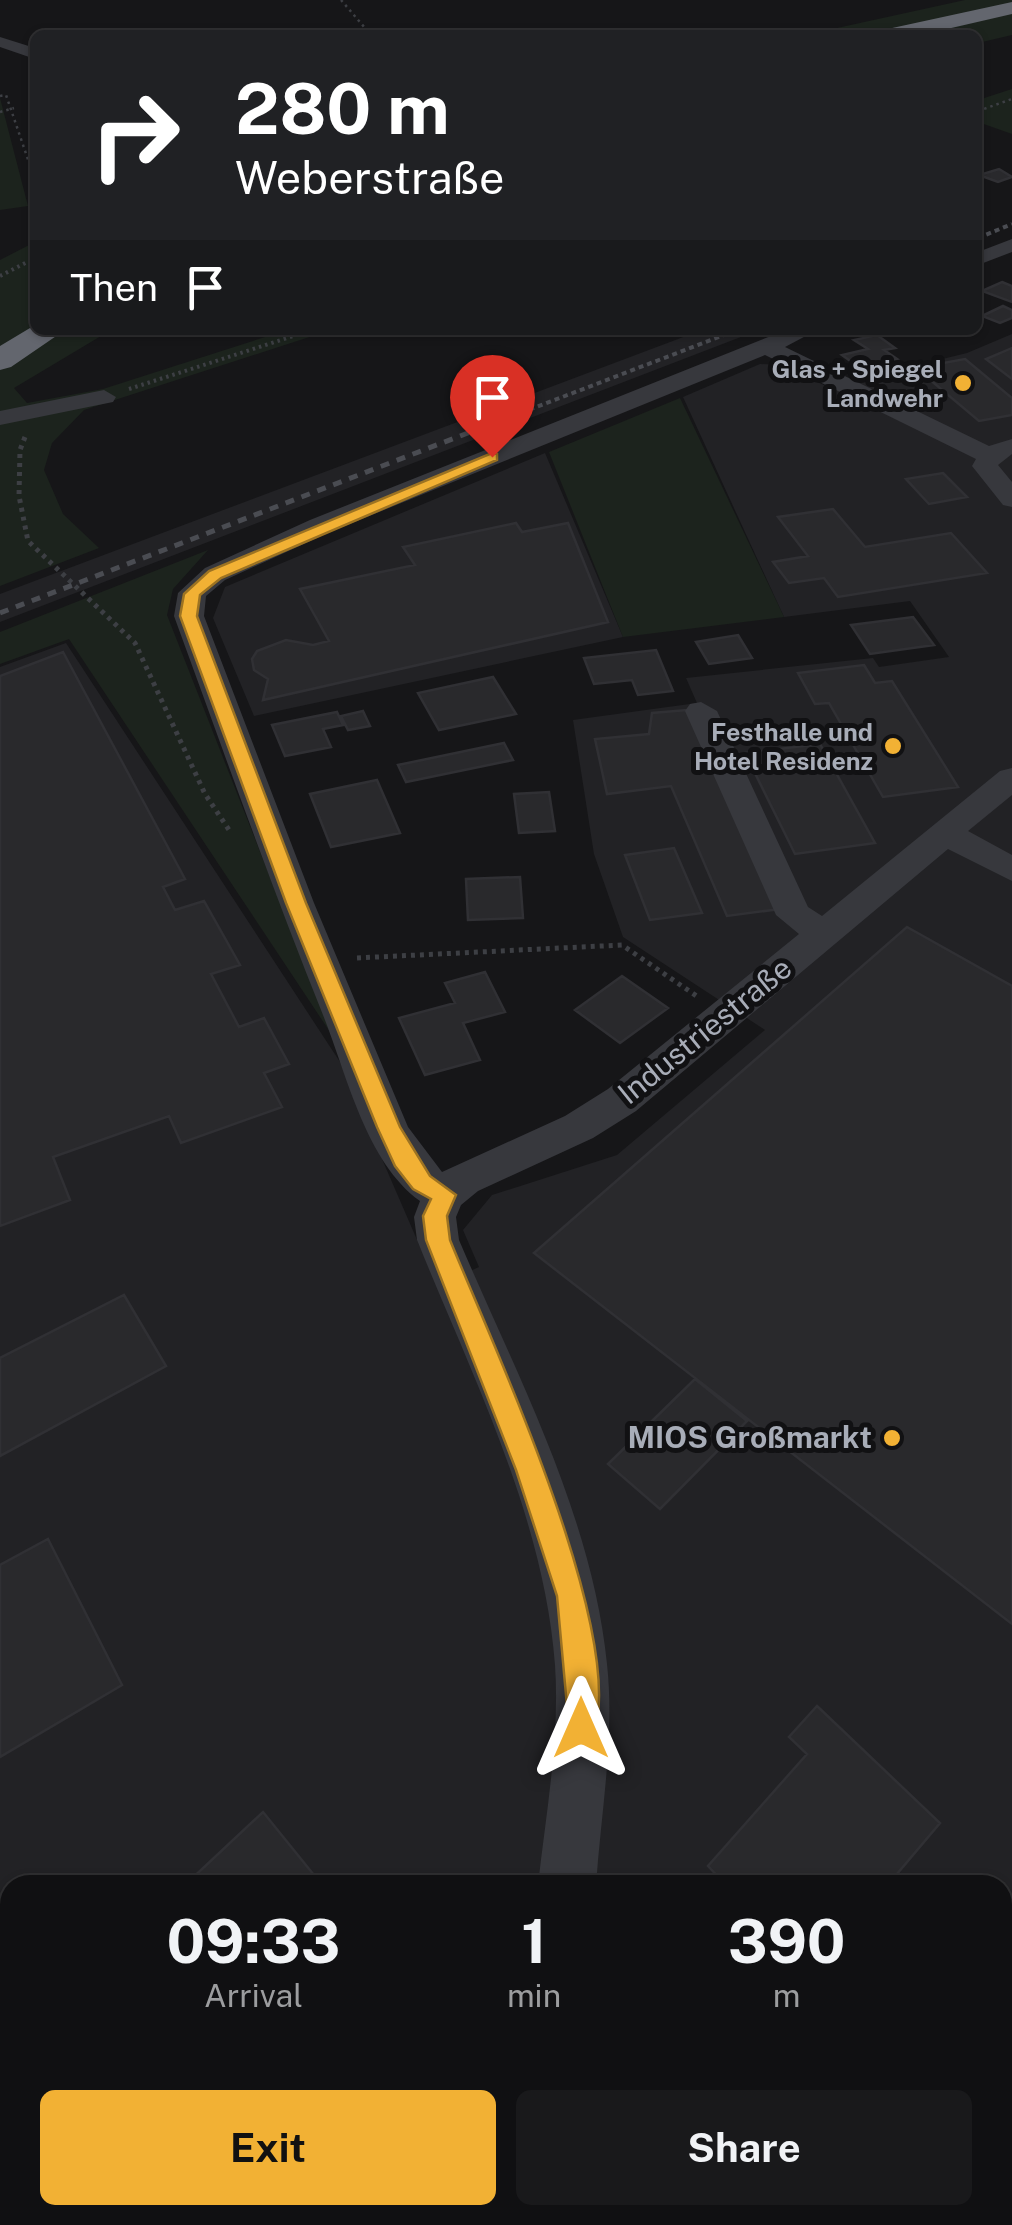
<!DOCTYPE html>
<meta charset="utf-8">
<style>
:root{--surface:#101012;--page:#19191b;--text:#f1f3f6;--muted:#9c9d9f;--line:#303032;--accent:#f2b134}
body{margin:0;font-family:"Public Sans",sans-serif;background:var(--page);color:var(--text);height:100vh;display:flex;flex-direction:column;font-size:38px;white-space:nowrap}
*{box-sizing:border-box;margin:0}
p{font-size:32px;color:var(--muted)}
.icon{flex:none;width:55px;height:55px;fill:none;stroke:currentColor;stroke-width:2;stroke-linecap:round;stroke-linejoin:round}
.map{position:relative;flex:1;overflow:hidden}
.panel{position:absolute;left:0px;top:1875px;width:1012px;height:350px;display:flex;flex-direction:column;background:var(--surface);border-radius:30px 30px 0 0;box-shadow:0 2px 8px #0004,0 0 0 2px var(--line)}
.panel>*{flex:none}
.top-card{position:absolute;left:30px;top:30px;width:952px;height:305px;border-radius:15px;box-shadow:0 2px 8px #0004,0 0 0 2px var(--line);background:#202124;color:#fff;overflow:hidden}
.pin{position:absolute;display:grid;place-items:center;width:85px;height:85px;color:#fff;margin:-102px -42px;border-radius:50% 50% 50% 0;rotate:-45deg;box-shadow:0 0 10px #0007}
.pin .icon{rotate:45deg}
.me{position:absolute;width:110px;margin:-55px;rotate:0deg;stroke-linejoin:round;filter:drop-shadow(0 0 8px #0008)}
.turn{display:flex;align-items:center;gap:35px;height:210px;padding:0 40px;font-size:45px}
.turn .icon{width:130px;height:130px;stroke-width:2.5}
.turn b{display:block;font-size:70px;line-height:85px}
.then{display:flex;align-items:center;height:95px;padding:0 40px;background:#0003;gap:20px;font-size:38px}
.eta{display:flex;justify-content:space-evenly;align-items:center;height:170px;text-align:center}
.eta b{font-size:60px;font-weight:700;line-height:70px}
.primary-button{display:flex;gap:20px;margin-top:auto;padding:20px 40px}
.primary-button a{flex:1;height:115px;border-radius:15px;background:var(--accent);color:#111;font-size:40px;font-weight:700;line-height:115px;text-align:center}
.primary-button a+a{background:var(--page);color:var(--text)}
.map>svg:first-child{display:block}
.built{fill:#222225}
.green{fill:#1c231d}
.building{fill:#29292c;stroke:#303034;stroke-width:2.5}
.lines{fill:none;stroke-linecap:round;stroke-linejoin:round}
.path-far3{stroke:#3d3f44;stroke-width:2.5;stroke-dasharray:2.5 4;stroke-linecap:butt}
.path-far2{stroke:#3d3f44;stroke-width:4;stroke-dasharray:2.5 4;stroke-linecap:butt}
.path-far1{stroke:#3d3f44;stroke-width:5;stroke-dasharray:4 5;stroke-linecap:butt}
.path{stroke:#3d3f44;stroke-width:9;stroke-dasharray:8 11;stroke-linecap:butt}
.minor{fill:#37383d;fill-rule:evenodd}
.highway{fill:#63666e;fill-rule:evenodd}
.rail-far1{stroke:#4a4c52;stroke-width:4;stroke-dasharray:5 4;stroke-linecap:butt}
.rail{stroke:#4a4c52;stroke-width:5;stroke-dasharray:9 8;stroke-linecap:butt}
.route{fill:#f2b134;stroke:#9d7322;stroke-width:2.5}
.poi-dot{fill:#f2b134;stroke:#111113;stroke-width:4}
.labels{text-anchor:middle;stroke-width:10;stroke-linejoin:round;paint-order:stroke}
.far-poi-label{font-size:25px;font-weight:bold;fill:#a8adb8;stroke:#111113;text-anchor:end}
.street-label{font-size:30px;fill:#a8adb8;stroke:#111113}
.poi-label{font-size:30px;font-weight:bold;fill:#a8adb8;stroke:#111113;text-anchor:end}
</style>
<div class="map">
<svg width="1012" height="2225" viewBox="0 0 1012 2225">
<rect width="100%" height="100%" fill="#161618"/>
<path class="built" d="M702,330H759L0,622V594Z
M1012,334V1903L1003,1915L1002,1885H10V2215H787L779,2225H0V667L66,643L340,1062L437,1286L479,1267L463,1230L492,1195L617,1155L765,1030L623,937L594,854L573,720L697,703L686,678L873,658L879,667L949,657L910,601L784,617L683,397L760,364L781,365L828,387L967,353Z
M545,453L623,637L254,716L213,618L225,587Z"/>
<path class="green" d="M965,0H1012V35L978,43V35H805Z
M1012,89V134L978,122V100Z
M0,98L28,206L0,210Z
M35,242V330H111L14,388L27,403L103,389L287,330H331L84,410L52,443L44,470L63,514L99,548L0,586V260Z
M680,398L784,617L623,637L549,452Z
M208,550L173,589L167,615L332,1035L69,639L0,664V632Z"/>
<path class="building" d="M999,169L1012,177L998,182L979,175Z
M1002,282L1012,286V302L982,291Z
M1003,306L1012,310V318L1000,323L982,316Z
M877,335L895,348L884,350L897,359L860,368L842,355L868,349L854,340Z
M1012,348V379L986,359Z
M965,359L1012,398V415L979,421L916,368Z
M943,473L967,497L929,504L906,479Z
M833,509L865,547L951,533L987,573L838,597L824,578L789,583L773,562L808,556L778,517Z
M516,523L522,532L568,523L608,622L263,700L268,679L254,670L252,659L257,651L286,640L313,645L329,641L300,589L415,565L403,547Z
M913,617L934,645L870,654L851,625Z
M738,635L752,658L709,664L696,642Z
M656,650L673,691L638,695L632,680L594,684L584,658Z
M63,652L185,879L163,887L175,910L204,901L240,965L211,974L239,1027L264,1018L289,1064L264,1073L282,1107L181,1143L169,1116L53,1157L70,1200L0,1226V676Z
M864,665L875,683L892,681L958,787L883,797L829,703L815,704L798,673Z
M493,677L516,714L439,730L418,693Z
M687,710L780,909L727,916L671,786L607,794L595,739L649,734L652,713Z
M363,711L370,726L348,730L341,716Z
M337,712L343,725L323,729L331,747L285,756L272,725Z
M504,743L513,760L406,782L398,765Z
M820,744L875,843L795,854L745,753Z
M377,780L400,833L331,847L310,794Z
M549,792L555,831L519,833L514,794Z
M674,848L702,913L650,920L625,855Z
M520,877L523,918L468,920L466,879Z
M907,927L1012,986V1624L534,1253Z
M485,972L505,1012L463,1023L480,1060L425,1075L399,1018L455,1003L445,983Z
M622,976L668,1008L620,1043L575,1010Z
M124,1295L166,1366L0,1456V1358Z
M695,1379L747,1421L660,1509L608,1464Z
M48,1539L122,1685L0,1757V1565Z
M817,1706L940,1823L897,1874L909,1885H726L708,1866L807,1754L789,1737Z
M263,1812L322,1885H185Z
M10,2048V2215H346L354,2225H0V2058Z"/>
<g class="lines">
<path class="path-far3" d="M341,0L371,35
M0,96L6,95L35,180
M978,111L1012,99
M0,112L14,108"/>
<path class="path-far2" d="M0,276L35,258
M129,389L312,330"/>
<path class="path-far1" d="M25,437L20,450L19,496L28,541L135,643L205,794L231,833
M357,958L622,945L698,997"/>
<path class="path" d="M1002,1953L1012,1941
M808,2225L816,2215
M1002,2225L1012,2209"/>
<path class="minor" d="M0,37L35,48V59L0,47Z
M1012,239V252L978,265V252Z
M786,330H817L785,347L989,446L1012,439V454L998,465L1012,482V507L1003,505L976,471L972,466L976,459L765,355L330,532L225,580L206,596L204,616L314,903L408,1127L442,1172L565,1116L608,1089L799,934L776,915L685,711L690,704L701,702L717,711L808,907L822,916L1000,771L1012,768V795L968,831L1012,855V881L948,849L636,1111L593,1138L478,1191L461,1205L456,1217L459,1240C517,1376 592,1515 607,1664C615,1737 601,1812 596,1885H538C546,1813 560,1738 555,1665C544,1517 472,1376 417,1240L414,1217L420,1201C366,1162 347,1075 323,1015C270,883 223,750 174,616L178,593L205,568L310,520Z
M104,390L116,397L113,402L0,425V411Z
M1012,2047V2119L1002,2123V2051Z
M513,2215H577L578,2225H514Z
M884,2215H951L947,2225H880Z"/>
<path class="highway" d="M1012,2V14L921,35H880L883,30Z
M35,325V330H65L11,367L0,370V346Z"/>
<path class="rail-far1" d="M978,238L1012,224
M479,429L737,330"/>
<path class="rail" d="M0,613L486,426"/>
</g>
<path class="route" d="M492,453L497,454V460L221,578L200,595L197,616L306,903L400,1127L430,1176L456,1195L447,1216L450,1240C491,1341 632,1642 592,1739L581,1744L570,1739L557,1596L516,1470L426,1240L423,1216L431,1199L413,1189L395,1166L377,1127L286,903L180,616L184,594L209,571Z"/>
<g class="poi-dot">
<circle cx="963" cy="383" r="10"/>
<circle cx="893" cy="746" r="10"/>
<circle cx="892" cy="1438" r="10"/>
</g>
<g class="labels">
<g class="far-poi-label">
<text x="943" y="378">Glas + Spiegel<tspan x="943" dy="29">Landwehr</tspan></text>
<text x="873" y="741">Festhalle und<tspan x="873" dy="29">Hotel Residenz</tspan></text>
</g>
<g class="street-label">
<text transform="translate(705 1031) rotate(-39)" y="10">Industriestraße</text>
</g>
<g class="poi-label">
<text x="872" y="1448">MIOS Großmarkt</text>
</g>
</g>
</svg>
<div class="pin" style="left:492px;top:457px;background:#d93025"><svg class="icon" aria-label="arrive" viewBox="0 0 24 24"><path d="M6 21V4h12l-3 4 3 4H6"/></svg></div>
<svg class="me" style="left:581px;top:1728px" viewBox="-20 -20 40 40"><path d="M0-17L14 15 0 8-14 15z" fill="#f2b134" stroke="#fff" stroke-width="4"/></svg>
<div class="top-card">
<div class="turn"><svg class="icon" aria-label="right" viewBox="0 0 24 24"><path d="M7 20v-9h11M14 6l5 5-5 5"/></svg><div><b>280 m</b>Weberstraße</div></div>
<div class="then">Then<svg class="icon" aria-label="arrive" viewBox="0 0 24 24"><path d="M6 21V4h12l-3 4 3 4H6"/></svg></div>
</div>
<section class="panel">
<div class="eta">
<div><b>09:33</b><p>Arrival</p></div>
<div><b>1</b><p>min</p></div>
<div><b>390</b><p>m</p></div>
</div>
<div class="primary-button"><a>Exit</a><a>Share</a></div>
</section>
</div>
